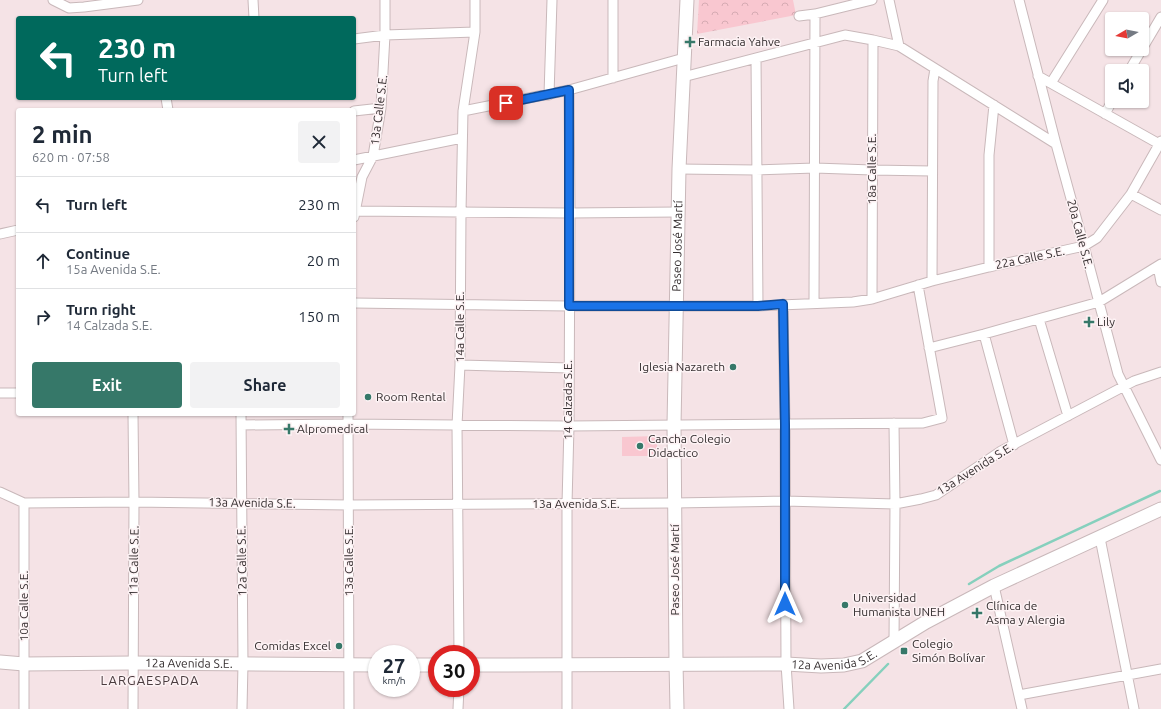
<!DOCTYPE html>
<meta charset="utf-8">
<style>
:root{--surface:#fff;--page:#f2f2f3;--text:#1f2937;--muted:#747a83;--line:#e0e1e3;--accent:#367869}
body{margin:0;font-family:Ubuntu,sans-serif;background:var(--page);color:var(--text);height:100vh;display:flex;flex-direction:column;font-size:15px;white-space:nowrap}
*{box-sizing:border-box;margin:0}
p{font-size:13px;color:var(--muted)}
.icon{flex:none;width:22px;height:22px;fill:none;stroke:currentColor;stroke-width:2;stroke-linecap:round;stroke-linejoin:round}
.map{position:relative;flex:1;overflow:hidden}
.panel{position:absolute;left:16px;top:108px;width:340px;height:308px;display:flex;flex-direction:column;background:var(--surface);border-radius:4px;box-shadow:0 1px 3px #0004}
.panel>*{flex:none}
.hud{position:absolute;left:16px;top:16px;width:340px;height:84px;border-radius:4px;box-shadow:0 1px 3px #0004;background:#00695c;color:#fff;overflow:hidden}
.needle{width:26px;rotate:260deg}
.tools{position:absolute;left:1105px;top:12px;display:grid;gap:8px}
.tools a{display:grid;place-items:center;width:44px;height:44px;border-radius:4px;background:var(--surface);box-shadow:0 1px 3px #0004;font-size:20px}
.speed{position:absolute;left:368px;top:645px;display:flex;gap:8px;font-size:20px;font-weight:700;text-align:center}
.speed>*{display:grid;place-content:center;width:52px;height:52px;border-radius:50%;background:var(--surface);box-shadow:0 1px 3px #0004;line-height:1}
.speed small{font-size:10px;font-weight:400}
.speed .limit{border:6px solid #d22;background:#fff;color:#111}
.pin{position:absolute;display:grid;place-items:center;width:34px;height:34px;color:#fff;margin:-17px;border-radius:8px;box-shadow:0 2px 6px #0006}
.me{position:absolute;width:44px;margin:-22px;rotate:0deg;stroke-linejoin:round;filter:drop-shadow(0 0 3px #0008)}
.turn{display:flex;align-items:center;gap:14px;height:84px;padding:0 16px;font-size:18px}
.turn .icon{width:52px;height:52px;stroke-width:2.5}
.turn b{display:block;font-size:28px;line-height:34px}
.round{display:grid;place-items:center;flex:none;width:42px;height:42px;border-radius:4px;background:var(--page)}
.overview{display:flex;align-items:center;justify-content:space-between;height:68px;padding:0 16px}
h1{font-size:24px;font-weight:600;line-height:30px}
.cta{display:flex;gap:8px;margin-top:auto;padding:8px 16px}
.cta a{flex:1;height:46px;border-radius:4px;background:var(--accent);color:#fff;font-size:16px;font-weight:600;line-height:46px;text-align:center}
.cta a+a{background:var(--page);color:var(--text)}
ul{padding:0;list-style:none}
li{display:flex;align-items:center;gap:12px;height:56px;padding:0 16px;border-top:1px solid var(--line)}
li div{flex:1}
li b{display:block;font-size:15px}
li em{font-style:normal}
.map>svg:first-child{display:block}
.green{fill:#f9c7d0}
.park{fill:url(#park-crowns)}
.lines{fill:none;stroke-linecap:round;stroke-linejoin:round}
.stream{stroke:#86d0bd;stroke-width:2.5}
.street-casing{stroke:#c9b8ba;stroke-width:11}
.secondary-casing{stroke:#c9b8ba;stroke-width:15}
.street{stroke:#fff;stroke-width:9}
.secondary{stroke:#fff;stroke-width:13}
.route-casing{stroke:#114b97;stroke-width:10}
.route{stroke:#1a73e8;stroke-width:7}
.poi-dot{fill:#367869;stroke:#fdf2f4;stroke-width:1.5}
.labels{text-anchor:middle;stroke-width:3;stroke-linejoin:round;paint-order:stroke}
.poi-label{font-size:12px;fill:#342e2f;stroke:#fdf2f4;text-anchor:start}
.street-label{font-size:12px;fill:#342e2f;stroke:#fdf2f4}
.neighbourhood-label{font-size:13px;letter-spacing:1px;fill:#4a3c3f;stroke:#fdf2f4}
</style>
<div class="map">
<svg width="1161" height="709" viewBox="0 0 1161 709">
<defs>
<pattern id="park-crowns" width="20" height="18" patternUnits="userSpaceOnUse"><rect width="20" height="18" fill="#f9c7d0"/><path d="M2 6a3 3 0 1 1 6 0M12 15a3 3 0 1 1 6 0" fill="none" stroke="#d6abb3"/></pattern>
</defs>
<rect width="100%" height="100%" fill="#f5e3e6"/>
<path class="green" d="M657,436V456H622V437Z"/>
<path class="park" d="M699,0H793L796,15L697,34Z"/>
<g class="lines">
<path class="stream" d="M969,584L999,566L1160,491
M844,709L888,664"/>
<defs>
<path id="street" d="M53,0L69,8L84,7L138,0
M253,0L254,18
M613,0V78
M889,0L899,46
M1019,0L1056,144L1084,246L1118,374L1161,460
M799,16L815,14L872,0
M354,39L385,35L475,32
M756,58L758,306
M1129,71L1161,17
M1038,76L1161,145
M683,77L845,35L873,40L899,46L1056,144
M1051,83L1103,0
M549,95L552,0
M166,98L168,110
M354,111L381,108
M463,111L569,90L684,58
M1105,114L1112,101
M354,160L462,138
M679,169L756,170L815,168L872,170L932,171
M1131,194L1161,210
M355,211L570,213L678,212
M354,217L362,177L373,156L381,108L385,35V0
M0,234L18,230
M1158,266L1161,282
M989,267V155L994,105
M932,281L933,81L935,69
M872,299L873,40
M354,303L569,306H758L853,302L872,299L932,281L989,267L1084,246L1097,238L1131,194L1161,141
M814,303L815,14
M783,304L785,425L786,664L789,709
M1039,319L1068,416
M984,334L1014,445
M929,348L984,334L1099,302L1161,264
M460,365L569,368
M0,393H18
M241,414L243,664L242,709
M348,414L349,709
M894,423L895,504L894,642
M241,425L347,424L569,426L923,423L942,418L918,285
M0,492L24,503L134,502L349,505L674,503L785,501L895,504L921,499L936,495L1001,451L1134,381L1161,372
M24,503V709
M1100,538L1134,709
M994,586L1022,709
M459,654L457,425L460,365L461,212L463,111L475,32V0
M1019,695L1161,669
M133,709L134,502L133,414
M458,709L459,688
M567,709V504L569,426L570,213L569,90"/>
<g id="secondary">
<path id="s1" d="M0,662L24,664L133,663L377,665"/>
<path d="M411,665H437"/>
<path id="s2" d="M471,665L786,664L821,666L844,665L862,661L926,622L994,586L1161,509"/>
<path id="s3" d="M677,709L676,663L674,425L679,169L687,0"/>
</g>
</defs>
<use href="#street" class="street-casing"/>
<use href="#secondary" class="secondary-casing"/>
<use href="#street" class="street"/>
<use href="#secondary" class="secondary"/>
</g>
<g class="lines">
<defs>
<path id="route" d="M506,103L569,90V306H758L783,304L785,425V604"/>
</defs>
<use href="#route" class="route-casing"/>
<use href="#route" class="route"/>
</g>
<g class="poi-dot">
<path d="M688 36h4v4h4v4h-4v4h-4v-4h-4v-4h4z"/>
<path d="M1087 316h4v4h4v4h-4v4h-4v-4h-4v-4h4z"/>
<circle cx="733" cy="367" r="4"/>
<circle cx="368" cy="397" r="4"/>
<path d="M287 423h4v4h4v4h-4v4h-4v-4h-4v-4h4z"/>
<circle cx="640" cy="446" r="4"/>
<circle cx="845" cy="605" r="4"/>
<path d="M975 607h4v4h4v4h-4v4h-4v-4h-4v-4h4z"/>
<circle cx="339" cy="646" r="4"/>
<rect x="900" y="647" width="8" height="8" rx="2"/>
</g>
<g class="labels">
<g class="poi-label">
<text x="698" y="46">Farmacia Yahve</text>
<text x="1097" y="326">Lily</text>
<text x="725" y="371" text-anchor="end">Iglesia Nazareth</text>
<text x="376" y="401">Room Rental</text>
<text x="297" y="433">Alpromedical</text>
<text x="648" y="443">Cancha Colegio<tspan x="648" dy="14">Didactico</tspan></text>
<text x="853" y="602">Universidad<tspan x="853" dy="14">Humanista UNEH</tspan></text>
<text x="986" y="610">Clínica de<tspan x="986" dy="14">Asma y Alergia</tspan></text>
<text x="912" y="648">Colegio<tspan x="912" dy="14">Simón Bolívar</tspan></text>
<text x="331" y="650" text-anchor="end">Comidas Excel</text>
</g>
<g class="street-label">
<text transform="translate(379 110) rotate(-83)" y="4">13a Calle S.E.</text>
<text transform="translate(872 169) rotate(-90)" y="4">18a Calle S.E.</text>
<text transform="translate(1080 234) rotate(75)" y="4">20a Calle S.E.</text>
<text dy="4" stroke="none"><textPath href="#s3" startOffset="463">Paseo José Martí</textPath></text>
<text transform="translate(1030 258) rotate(-12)" y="4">22a Calle S.E.</text>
<text transform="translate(460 327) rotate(-90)" y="4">14a Calle S.E.</text>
<text transform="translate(568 400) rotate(-90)" y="4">14 Calzada S.E.</text>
<text transform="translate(975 469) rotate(-32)" y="4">13a Avenida S.E.</text>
<text transform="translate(252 503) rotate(1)" y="4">13a Avenida S.E.</text>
<text x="576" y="508">13a Avenida S.E.</text>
<text transform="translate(134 561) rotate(-89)" y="4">11a Calle S.E.</text>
<text transform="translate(242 561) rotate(-91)" y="4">12a Calle S.E.</text>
<text transform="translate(349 561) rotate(-90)" y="4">13a Calle S.E.</text>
<text transform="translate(675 570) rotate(-90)" y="4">Paseo José Martí</text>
<text transform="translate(24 606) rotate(-90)" y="4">10a Calle S.E.</text>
<text dy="4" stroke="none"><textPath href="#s2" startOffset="364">12a Avenida S.E.</textPath></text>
<text dy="4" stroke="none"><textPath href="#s1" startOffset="189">12a Avenida S.E.</textPath></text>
</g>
<g class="neighbourhood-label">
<text x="150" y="685">LARGAESPADA</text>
</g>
</g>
</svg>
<div class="tools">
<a><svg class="needle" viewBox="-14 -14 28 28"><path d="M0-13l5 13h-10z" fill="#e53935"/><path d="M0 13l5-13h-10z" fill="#747a83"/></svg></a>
<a><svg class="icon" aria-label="sound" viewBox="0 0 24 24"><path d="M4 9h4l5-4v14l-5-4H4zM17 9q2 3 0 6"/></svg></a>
</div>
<div class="speed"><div>27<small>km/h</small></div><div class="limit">30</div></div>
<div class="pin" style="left:506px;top:103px;background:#d93025"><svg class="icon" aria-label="arrive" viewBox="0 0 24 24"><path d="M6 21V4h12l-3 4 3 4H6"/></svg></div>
<svg class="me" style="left:785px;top:604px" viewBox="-20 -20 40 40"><path d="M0-17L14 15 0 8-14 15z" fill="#1a73e8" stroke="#fff" stroke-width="4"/></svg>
<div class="hud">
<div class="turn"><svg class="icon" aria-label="left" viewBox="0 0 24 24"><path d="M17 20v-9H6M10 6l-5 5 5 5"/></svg><div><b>230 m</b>Turn left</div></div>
</div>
<section class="panel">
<div class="overview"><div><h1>2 min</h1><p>620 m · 07:58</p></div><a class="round"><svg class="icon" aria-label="close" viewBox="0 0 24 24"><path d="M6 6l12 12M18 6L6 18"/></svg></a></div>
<ul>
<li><svg class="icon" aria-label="left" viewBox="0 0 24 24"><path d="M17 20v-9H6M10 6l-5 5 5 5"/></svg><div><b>Turn left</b></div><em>230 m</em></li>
<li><svg class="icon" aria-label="ahead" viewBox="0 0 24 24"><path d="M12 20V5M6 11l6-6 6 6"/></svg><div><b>Continue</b><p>15a Avenida S.E.</p></div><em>20 m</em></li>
<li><svg class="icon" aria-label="right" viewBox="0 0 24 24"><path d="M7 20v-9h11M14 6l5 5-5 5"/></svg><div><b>Turn right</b><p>14 Calzada S.E.</p></div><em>150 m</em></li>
</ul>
<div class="cta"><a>Exit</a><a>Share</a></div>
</section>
</div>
